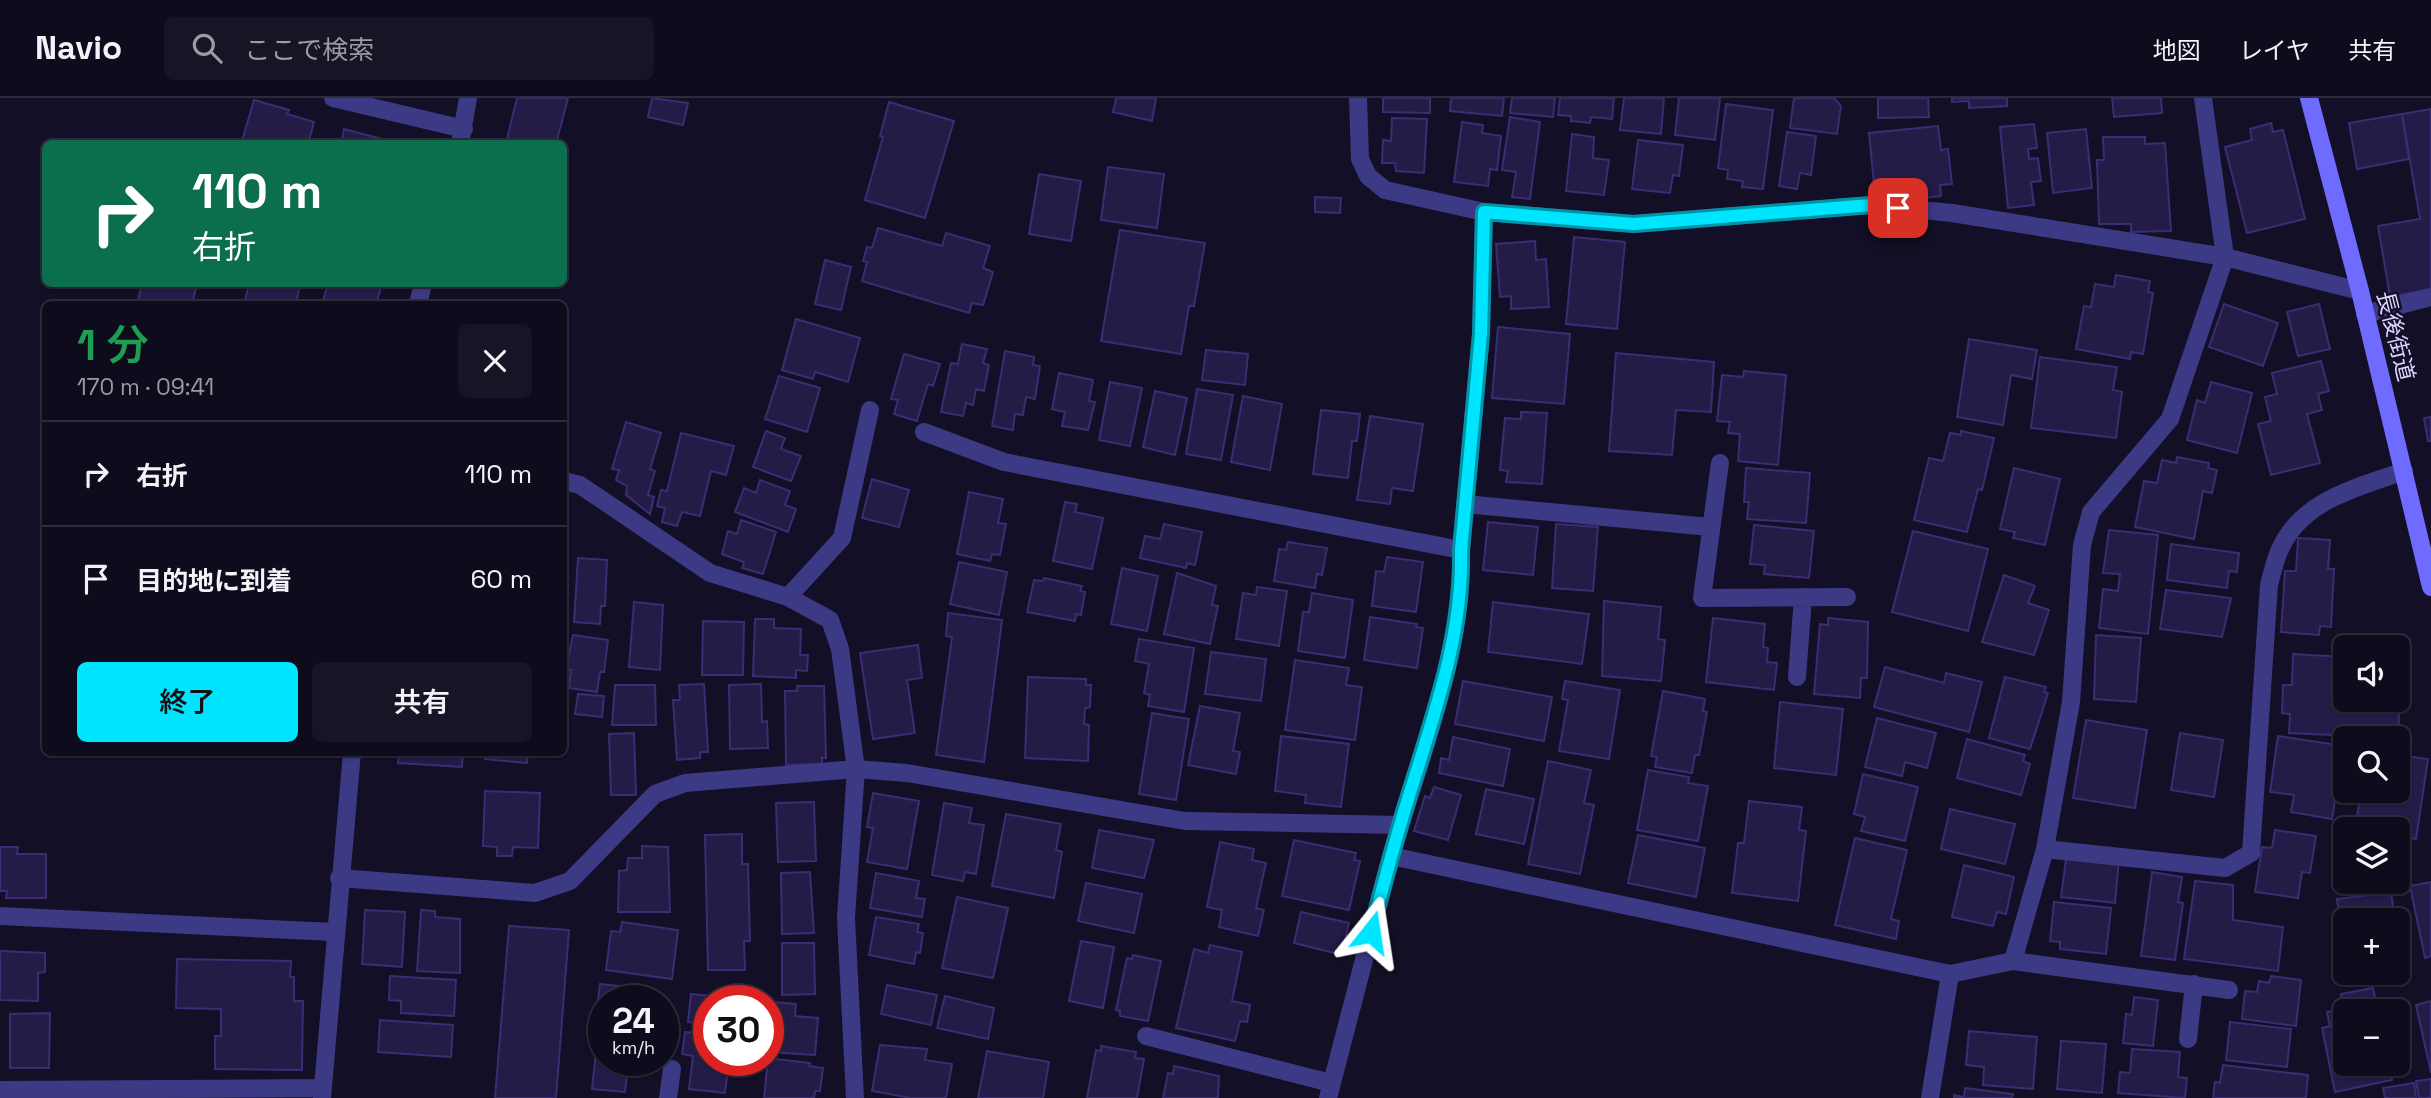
<!DOCTYPE html>
<html lang="ja">
<meta charset="utf-8">
<style>
:root{--surface:#0e0b1c;--page:#171425;--text:#f1f3f6;--muted:#9b9ba3;--line:#2e2b3b;--accent:#00e5ff}
body{margin:0;font-family:"Space Grotesk","Noto Sans JP",sans-serif;background:var(--page);color:var(--text);height:100vh;display:flex;flex-direction:column;font-size:26px;white-space:nowrap}
*{box-sizing:border-box;margin:0}
p{font-size:23px;color:var(--muted)}
.icon{flex:none;width:38px;height:38px;fill:none;stroke:currentColor;stroke-width:2;stroke-linecap:round;stroke-linejoin:round}
.map{position:relative;flex:1;overflow:hidden}
.details{position:absolute;left:42px;top:203px;width:525px;height:455px;display:flex;flex-direction:column;background:var(--surface);border-radius:10px;box-shadow:0 2px 5px #0004,0 0 0 2px var(--line)}
.details>*{flex:none}
.guide{position:absolute;left:42px;top:42px;width:525px;height:147px;border-radius:10px;box-shadow:0 2px 5px #0004,0 0 0 2px var(--line);background:#0b6e4f;color:#fff;overflow:hidden}
.controls{position:absolute;left:2333px;top:537px;display:grid;gap:14px}
.controls a{display:grid;place-items:center;width:77px;height:77px;border-radius:10px;background:var(--surface);box-shadow:0 2px 5px #0004,0 0 0 2px var(--line);font-size:35px}
.speed{position:absolute;left:588px;top:887px;display:flex;gap:14px;font-size:35px;font-weight:700;text-align:center}
.speed>*{display:grid;place-content:center;width:91px;height:91px;border-radius:50%;background:var(--surface);box-shadow:0 2px 5px #0004,0 0 0 2px var(--line);line-height:1}
.speed small{font-size:18px;font-weight:400}
.speed .limit{border:10px solid #d22;background:#fff;color:#111}
.pin{position:absolute;display:grid;place-items:center;width:60px;height:60px;color:#fff;margin:-30px;border-radius:14px;box-shadow:0 4px 10px #0006}
.me{position:absolute;width:77px;margin:-38px;rotate:15deg;stroke-linejoin:round;filter:drop-shadow(0 0 5px #0008)}
.turn{display:flex;align-items:center;gap:24px;height:147px;padding:0 35px;font-size:32px}
.turn .icon{width:91px;height:91px;stroke-width:2.5}
.turn b{display:block;font-size:49px;line-height:60px}
.round{display:grid;place-items:center;flex:none;width:74px;height:74px;border-radius:10px;background:var(--page)}
.summary{display:flex;align-items:center;justify-content:space-between;height:119px;padding:0 35px}
h1{font-size:42px;font-weight:600;line-height:52px;color:#1e9e55}
.button{display:flex;gap:14px;margin-top:auto;padding:14px 35px}
.button a{flex:1;height:80px;border-radius:10px;background:var(--accent);color:#111;font-size:28px;font-weight:600;line-height:80px;text-align:center}
.button a+a{background:var(--page);color:var(--text)}
ul{padding:0;list-style:none}
li{display:flex;align-items:center;gap:21px;height:105px;padding:0 35px;border-top:2px solid var(--line)}
li div{flex:1}
li b{display:block;font-size:26px}
li em{font-style:normal}
header{display:flex;align-items:center;gap:42px;box-sizing:border-box;height:98px;padding:0 35px;background:var(--surface);border-bottom:2px solid var(--line)}
header strong{font-size:33px}
nav{display:flex;gap:38px;margin-inline-start:auto;font-size:24px}
.search{width:490px;height:63px;background:var(--page);display:flex;align-items:center;gap:18px;box-sizing:border-box;padding:0 24px;border-radius:10px;color:var(--muted);font-size:26px}
.map>svg:first-child{display:block}
.building{fill:#241b47;stroke:#3b2d73;stroke-width:2}
.lines{fill:none;stroke-linecap:round;stroke-linejoin:round}
.lane{stroke:#3d3a85;stroke-width:18}
.street{stroke:#3d3a85;stroke-width:18}
.secondary{stroke:#6f6bff;stroke-width:18}
.route-casing{stroke:#0095a6;stroke-width:18}
.route{stroke:#00e5ff;stroke-width:12}
.labels{text-anchor:middle;stroke-width:5;stroke-linejoin:round;paint-order:stroke}
.street-label{font-size:23px;fill:#d9d4ff;stroke:#130f26}
</style>
<header>
<strong>Navio</strong>
<div class="search"><svg class="icon" aria-label="search" viewBox="0 0 24 24"><circle cx="10" cy="10" r="6"/><path d="M15 15l6 6"/></svg>ここで検索</div>
<nav><a>地図</a><a>レイヤ</a><a>共有</a></nav>
</header>
<div class="map">
<svg width="2431" height="1000" viewBox="0 0 2431 1000">
<rect width="100%" height="100%" fill="#130f26"/>
<path class="building" d="M517,0H568L556,46H524L507,41Z
M652,0L688,5L683,27L648,19Z
M1116,0H1156L1152,23L1113,14Z
M1383,0H1430V15L1383,14Z
M1451,0H1504L1502,18L1450,13Z
M1512,0H1555L1553,19L1510,15Z
M1560,0H1614L1612,21L1591,19L1590,25L1571,23V18L1558,17Z
M1624,0H1664L1661,36L1620,32Z
M1679,0H1720L1715,42L1675,37Z
M1794,0H1834L1841,8L1837,36L1790,30Z
M1878,0H1928L1929,19L1878,20Z
M1952,0H2007V8L1969,10V3L1952,4Z
M2112,0H2161L2162,15L2114,19Z
M254,2L289,12L287,16L314,24L308,46H241Z
M889,4L954,23L925,120L865,102L883,39L880,38Z
M1726,6L1773,12L1763,91L1742,89L1743,83L1727,81L1728,72L1718,70Z
M2431,11V191L2390,199L2378,128L2420,121L2402,16Z
M2402,16L2409,61L2357,71L2349,25Z
M1510,19L1540,24L1530,101L1512,99L1516,74L1502,72Z
M1392,20L1427,21L1424,75L1396,73L1395,65H1382L1383,42L1391,43Z
M1462,24L1483,27L1482,35L1501,38L1497,72L1490,71L1488,88L1454,84Z
M2271,25L2273,34L2283,32L2305,121L2247,135L2225,49L2252,42L2250,31Z
M2034,26L2037,50L2028,51L2029,61L2038,60L2041,83L2031,84L2034,107L2008,110L2000,29Z
M1938,28L1941,52L1948,51L1952,86L1940,87L1941,98L1913,101L1912,91L1889,94L1888,85L1874,86L1869,35Z
M344,31L401,46H341Z
M2086,31L2092,90L2053,95L2047,35Z
M1787,34L1816,38L1811,77L1800,75L1797,91L1779,88Z
M1572,36L1594,39L1593,60L1609,62L1604,97L1566,93Z
M2103,39H2145V46L2165,45L2171,133L2131,134V126H2099L2097,62H2104Z
M1638,42L1683,47L1679,78L1673,77L1670,95L1632,91Z
M1108,69L1164,76L1157,130L1101,122Z
M1039,76L1081,83L1071,143L1029,136Z
M1315,99L1341,100L1340,115L1315,114Z
M878,130L942,148L946,135L990,148L983,170L993,174L983,207L972,205L969,215L862,183L867,164L863,163L867,149L872,150Z
M1120,132L1205,145L1194,208H1189L1181,256L1101,243Z
M1574,139L1625,144L1617,231L1566,226Z
M1535,143L1536,162L1546,161L1549,209L1511,211V198L1500,199L1496,146Z
M825,162L851,169L841,212L815,206Z
M2116,177L2150,183L2148,194L2153,195L2143,256L2131,254L2130,261L2076,251L2084,208L2091,209L2095,186L2114,189Z
M142,186H197L192,206H137Z
M249,186H300L296,206H244Z
M328,186H382L376,206H322Z
M2224,206L2278,225L2263,268L2209,249Z
M2319,206L2330,251L2298,258L2287,214Z
M796,221L860,240L848,284L815,274L813,281L782,272Z
M1498,229L1570,236L1564,306L1492,300Z
M1969,241L2037,252L2032,281L2011,277L2003,327L1957,319Z
M962,246L987,251L983,265L989,267L984,293L976,291L973,307L966,305L963,318L941,314L951,265L958,266Z
M1206,252L1248,256L1245,287L1202,282Z
M1005,253L1034,259L1033,267L1040,268L1035,301L1026,299L1023,317L1015,316L1013,332L992,328Z
M1616,255L1714,264L1711,314L1676,312L1672,357L1609,353Z
M904,256L940,266L933,288L928,286L917,323L894,316L898,302L891,301Z
M2040,259L2117,269L2113,292L2122,294L2116,340L2031,330Z
M2321,263L2329,293L2318,296L2322,312L2307,316L2320,365L2271,377L2258,326L2271,323L2265,299L2277,296L2272,275Z
M1744,273L1786,277L1778,367L1738,363L1740,336L1728,335L1730,324L1717,323L1722,277L1743,279Z
M1059,275L1093,282L1089,303L1095,304L1088,332L1062,328L1065,314L1052,311Z
M779,278L820,290L807,334L765,321Z
M1110,284L1142,290L1130,348L1099,342Z
M2211,284L2252,295L2237,355L2187,342L2197,302L2205,305Z
M1197,291L1233,297L1221,362L1186,356Z
M1155,293L1187,300L1175,357L1143,349Z
M1243,298L1282,306L1270,372L1231,364Z
M1321,312L1360,316L1357,343H1352L1348,380L1313,376Z
M1521,314L1547,315L1542,386L1506,384L1508,373L1500,372L1505,320L1521,321Z
M1370,318L1423,326L1413,393L1392,390L1390,406L1357,402Z
M2431,319V343H2428L2424,320Z
M626,324L661,335L650,371L655,373L648,397L654,399L650,416L626,397L627,388L616,382L619,372L612,371Z
M766,333L785,340L781,351L801,358L791,383L753,369Z
M1961,333L1994,340L1982,392L1978,391L1967,434L1914,422L1929,360L1943,363L1950,335L1961,337Z
M681,335L734,348L726,377L711,373L700,418L682,414L677,428L662,424L665,410L657,408L661,392L667,393Z
M2177,359L2209,365L2208,370L2217,372L2212,395L2203,393L2194,441L2135,429L2144,383L2157,385L2162,362L2176,365Z
M1746,370L1810,375L1806,425L1747,421L1749,404H1744Z
M2014,370L2060,381L2045,447L2013,440L2015,434L2000,431Z
M872,381L909,392L899,429L862,420Z
M760,382L790,393L785,407L796,411L788,434L735,414L744,390L756,395Z
M969,394L1003,401L998,425L1006,426L1000,457L992,456L990,463L957,456Z
M1065,404L1077,406L1075,414L1103,420L1092,471L1053,463Z
M741,422L776,434L763,476L742,470L744,464L722,456L728,433L737,436Z
M1488,424L1538,429L1533,477L1483,472Z
M1164,426L1202,434L1195,467L1187,465L1186,470L1140,460L1145,438L1160,441Z
M1556,426L1598,429L1593,493L1552,490Z
M1754,427L1814,433L1809,480L1764,476L1765,467L1750,466Z
M2109,432L2158,437L2148,536L2099,530L2103,491L2118,493L2120,476L2103,475Z
M1913,433L1988,451L1968,533L1892,514Z
M2298,440L2330,442L2328,471H2334L2331,529L2320,528L2319,537L2281,534L2285,473H2296Z
M1288,444L1327,450L1322,477L1317,476L1315,490L1274,483L1279,451L1286,452Z
M2171,446L2239,455L2237,474L2229,473L2227,490L2167,482Z
M1387,459L1423,464L1416,514L1372,508L1376,473L1384,474Z
M578,460L607,462L605,508H601L600,526L574,524Z
M959,464L1007,474L999,517L950,506Z
M1122,470L1158,478L1147,533L1111,526Z
M1177,475L1216,488L1212,507L1218,508L1210,546L1164,536Z
M2004,477L2035,488L2028,505L2049,512L2034,557L1982,544Z
M1044,480L1082,488L1080,493L1085,494L1081,517L1076,516L1075,523L1027,514L1034,482L1043,483Z
M1257,489L1287,493L1279,548L1236,541L1243,495L1256,497Z
M2166,492L2231,500L2222,539L2160,531Z
M1312,495L1353,502L1345,560L1298,553L1303,514H1309Z
M1604,503L1661,509L1658,541L1665,542L1661,583L1602,578Z
M634,504L663,507L660,572L629,569Z
M1493,504L1589,516L1582,566L1488,554Z
M948,515L1002,522L984,664L936,657L952,539L946,538Z
M1370,519L1417,526L1416,529L1423,530L1417,570L1364,562Z
M1713,520L1765,526L1763,549L1768,550L1767,564L1777,565L1774,592L1706,584Z
M1828,520L1868,524L1867,580H1861L1860,600L1814,596L1820,526L1828,527Z
M755,521H774V530L801,531L800,557H808L807,573L796,572V580L753,578Z
M703,523L744,524L743,577H702Z
M573,537L608,542L604,574H600L597,594L569,590L571,572H566Z
M2096,537L2141,540L2136,604L2094,601Z
M1139,541L1194,550L1184,614L1148,608L1150,597L1144,595L1149,566L1135,563Z
M918,547L922,580L907,582L915,635L873,641L860,555Z
M1211,554L1266,561L1261,603L1205,596Z
M2293,556L2345,559V602H2398V561L2401,562L2398,640L2289,635L2290,616L2282,615L2283,587H2292Z
M1295,562L1349,570L1346,587L1362,589L1355,642L1285,632Z
M1885,569L1944,585L1946,575L1982,584L1969,634L1874,609Z
M1028,579L1086,581V587H1091L1090,609L1085,610L1084,626L1089,627L1088,663L1025,660Z
M2005,579L2046,589L2044,594L2048,595L2030,651L1989,640Z
M1463,583L1552,599L1544,643L1455,626Z
M1565,583L1620,592L1609,661L1559,653L1568,602L1562,601Z
M704,586L708,654H700V660L677,662L673,602H680L679,587Z
M761,586L762,624L767,623L768,650L730,651L729,587Z
M615,587H655L656,627H612Z
M797,588H824L826,660H822V666L786,667L785,593H797Z
M1663,593L1705,601L1703,613L1707,614L1699,657H1695L1692,675L1655,669L1657,659L1651,658Z
M578,596L604,598L602,619L575,616Z
M1780,604L1843,611L1836,677L1774,670Z
M1200,608L1240,615L1233,653L1240,654L1236,676L1188,667Z
M1152,615L1189,621L1176,702L1139,696Z
M1877,620L1936,635L1927,670L1905,664L1902,678L1865,669Z
M2086,622L2147,632L2135,710L2073,700Z
M634,635L636,697H611L609,636Z
M2180,635L2223,642L2214,699L2171,692Z
M1281,638L1349,646L1341,709L1305,705L1306,697L1275,693Z
M2278,638L2338,647L2335,670L2340,671L2332,721L2291,714L2294,697L2270,694Z
M1453,639L1510,651L1503,688L1439,675L1441,660L1449,662Z
M1967,641L2025,657L2023,663L2030,666L2021,697L1957,680Z
M399,654H463L462,669L398,665Z
M486,654H528L527,665L485,661Z
M2398,657L2428,661L2416,741L2405,739L2403,752L2398,751V732H2355L2361,693H2398Z
M1548,663L1591,672L1584,705L1594,707L1580,776L1528,766Z
M1648,672L1689,679L1688,685L1708,688L1698,743L1637,732Z
M1863,676L1918,689L1905,743L1861,733L1865,719L1854,716Z
M1434,689L1461,697L1448,742L1414,733L1425,698L1430,700Z
M1486,691L1534,701L1524,746L1476,736Z
M485,693L540,695L538,750L513,749L512,758H497V749L483,748Z
M873,695L919,703L907,771L867,764L873,730L867,729Z
M1749,703L1802,709L1799,732L1806,733L1798,803L1732,795L1738,745H1744Z
M814,704L816,763L778,764L776,705Z
M944,705L972,710L969,725L984,727L976,776L965,774L963,783L932,777Z
M1950,711L2015,726L2005,766L1941,751Z
M1006,716L1061,726L1056,752L1062,754L1054,800L992,788Z
M1099,732L1154,742L1144,780L1092,770Z
M2275,732L2316,738L2310,775L2302,774L2298,800L2255,794L2262,749L2272,750Z
M742,736V766H748L750,843H744L745,872H708L705,737Z
M1638,737L1705,750L1696,799L1628,785Z
M1855,740L1907,752L1891,821L1899,823L1896,841L1835,827Z
M1294,742L1356,755L1354,762L1360,763L1349,812L1282,798Z
M1220,744L1254,751L1252,762L1266,765L1256,810L1264,812L1258,838L1219,829L1222,812L1207,809Z
M642,748L668,749L670,814H618L619,773L627,772L628,760H642Z
M0,749H18L17,756H46V800H6L7,793H0Z
M2066,761H2119L2115,805L2061,799Z
M1964,767L2014,779L2006,816L1997,814L1993,828L1952,819Z
M810,774L814,835L782,836L781,775Z
M2152,774L2182,779L2178,804L2183,805L2175,862L2141,858Z
M876,775L919,783L916,800L925,801L922,819L870,810Z
M2195,783L2233,787V822L2283,829L2278,873L2184,861Z
M2431,784V858L2425,860L2410,788Z
M1086,785L1142,796L1134,835L1078,823Z
M2391,794L2395,822H2345V862L2337,801Z
M957,799L1008,810L993,880L942,870Z
M2054,804L2111,810L2106,856L2060,851V844L2050,843Z
M365,812L405,814L402,869L362,866Z
M421,812L435,813V819L460,821V875L417,873Z
M1301,814L1349,825L1342,857L1294,845Z
M876,819L919,826L917,834L923,835L920,855L916,854L914,866L869,857Z
M622,824L678,832L672,881L606,872L611,833L620,834Z
M509,828L569,832L556,1000H495Z
M1081,843L1114,849L1103,910L1069,903Z
M782,845H814L815,896L782,897Z
M1210,847L1242,854L1232,903L1250,907L1247,924L1240,923L1235,943L1176,930L1194,851L1208,855Z
M0,853L45,855V874L38,875V903L0,902Z
M1133,857L1161,863L1148,923L1120,918V913L1116,912L1127,860L1132,861Z
M177,861L291,863L290,879H294V903H303L302,972L215,971V938H221V911L176,910Z
M390,878L456,882L454,918L401,915V903L389,902Z
M2271,878L2301,882L2296,928L2242,921L2245,893L2257,894L2259,883L2269,885Z
M600,886L656,892L655,903H604V925L595,924Z
M887,887L937,897L931,927L881,916Z
M2373,890L2378,914H2345V966H2389L2392,982L2335,994L2322,930L2330,928L2327,914L2343,911L2341,896Z
M691,896L756,902L709,903V926L688,924Z
M945,898L994,910L988,941L937,930Z
M2134,899L2158,902L2153,948L2123,945L2126,916L2132,917Z
M2431,903V975L2416,907Z
M772,904L796,906L795,918L818,920L815,957L768,954Z
M50,915L49,970H10V916Z
M380,922L453,927L451,959L378,954Z
M2230,924L2291,931L2287,969L2226,962Z
M598,933H604V962H636L635,978H627L625,994L592,991Z
M1969,933L2037,939L2033,991L1983,987L1984,969L1966,967Z
M685,934L709,936V962H729L725,995L689,991L693,958L682,956Z
M2061,943L2106,946L2102,995L2057,991Z
M880,947L927,951L925,962L952,966L946,1000H911L872,993Z
M1101,948L1136,954L1135,960L1144,961L1137,1000H1087L1096,952L1101,953Z
M2132,951L2180,954L2178,979L2187,980L2185,1000L2118,995L2120,974L2130,975Z
M987,953L1049,964L1043,1000H978Z
M768,960L810,965L809,968L823,970L820,993H815L814,1000H764Z
M2223,967L2308,977L2306,1000H2213L2215,984L2220,985Z
M1174,968L1219,978L1218,1000H1163L1168,975L1173,976Z
M2431,981V1000H2419L2416,983Z
M2414,985L2416,1000H2385L2383,990Z
M1965,990L2013,996L2012,1000H1954V997L1964,999Z"/>
<g class="lines">
<path class="lane" d="M1720,365L1702,500L1847,499
M564,383L580,387L710,475L788,499L830,522L840,551L856,671L846,820L855,1000
M1465,406L1710,429
M1461,452L1481,236L1484,114
M788,499L842,440L870,312
M1797,579L1803,499
M2045,751L2225,770L2251,755L2269,487C2272,475 2275,462 2280,451C2303,401 2357,390 2404,373
M2013,863L2045,751L2071,604L2082,447L2091,414L2170,321L2225,159
M1950,876L2013,863L2229,892
M1146,938L1331,985
M2188,941L2194,886
M668,1000L672,971"/>
<path class="street" d="M333,0L464,31
M1358,0L1360,61L1368,78L1385,92L1484,114L1634,126L1871,107L1952,115L2225,159L2360,193
M2203,0L2225,159
M460,46L468,0
M418,206L423,186
M2365,216L2431,199
M924,334L1004,364L1461,452C1463,558 1420,657 1391,758L1950,876L1930,1000
M339,780L535,795L570,783L655,696L685,685L856,671L907,675L1185,723L1400,727
M0,818L334,834
M0,992L323,990
M322,1000L352,654
M1328,1000L1391,758"/>
<path class="secondary" d="M2309,0L2360,193L2431,489"/>
</g>
<g class="lines">
<defs>
<path id="route" d="M1371,834C1384,784 1397,734 1413,685C1437,608 1463,533 1461,452L1481,236L1484,114L1634,126L1871,107L1898,110"/>
</defs>
<use href="#route" class="route-casing"/>
<use href="#route" class="route"/>
</g>
<g class="labels">
<g class="street-label">
<text transform="translate(2396 238) rotate(76)" y="8">長後街道</text>
</g>
</g>
</svg>
<div class="controls">
<a><svg class="icon" aria-label="sound" viewBox="0 0 24 24"><path d="M4 9h4l5-4v14l-5-4H4zM17 9q2 3 0 6"/></svg></a>
<a><svg class="icon" aria-label="search" viewBox="0 0 24 24"><circle cx="10" cy="10" r="6"/><path d="M15 15l6 6"/></svg></a>
<a><svg class="icon" aria-label="layers" viewBox="0 0 24 24"><path d="M12 4l9 5-9 5-9-5zM3 14l9 5 9-5"/></svg></a>
<a>+</a>
<a>−</a>
</div>
<div class="speed"><div>24<small>km/h</small></div><div class="limit">30</div></div>
<div class="pin" style="left:1898px;top:110px;background:#d93025"><svg class="icon" aria-label="arrive" viewBox="0 0 24 24"><path d="M6 21V4h12l-3 4 3 4H6"/></svg></div>
<svg class="me" style="left:1371px;top:834px" viewBox="-20 -20 40 40"><path d="M0-17L14 15 0 8-14 15z" fill="#00e5ff" stroke="#fff" stroke-width="4"/></svg>
<div class="guide">
<div class="turn"><svg class="icon" aria-label="right" viewBox="0 0 24 24"><path d="M7 20v-9h11M14 6l5 5-5 5"/></svg><div><b>110 m</b>右折</div></div>
</div>
<section class="details">
<div class="summary"><div><h1>1 分</h1><p>170 m · 09:41</p></div><a class="round"><svg class="icon" aria-label="close" viewBox="0 0 24 24"><path d="M6 6l12 12M18 6L6 18"/></svg></a></div>
<ul>
<li><svg class="icon" aria-label="right" viewBox="0 0 24 24"><path d="M7 20v-9h11M14 6l5 5-5 5"/></svg><div><b>右折</b></div><em>110 m</em></li>
<li><svg class="icon" aria-label="arrive" viewBox="0 0 24 24"><path d="M6 21V4h12l-3 4 3 4H6"/></svg><div><b>目的地に到着</b></div><em>60 m</em></li>
</ul>
<div class="button"><a>終了</a><a>共有</a></div>
</section>
</div>
